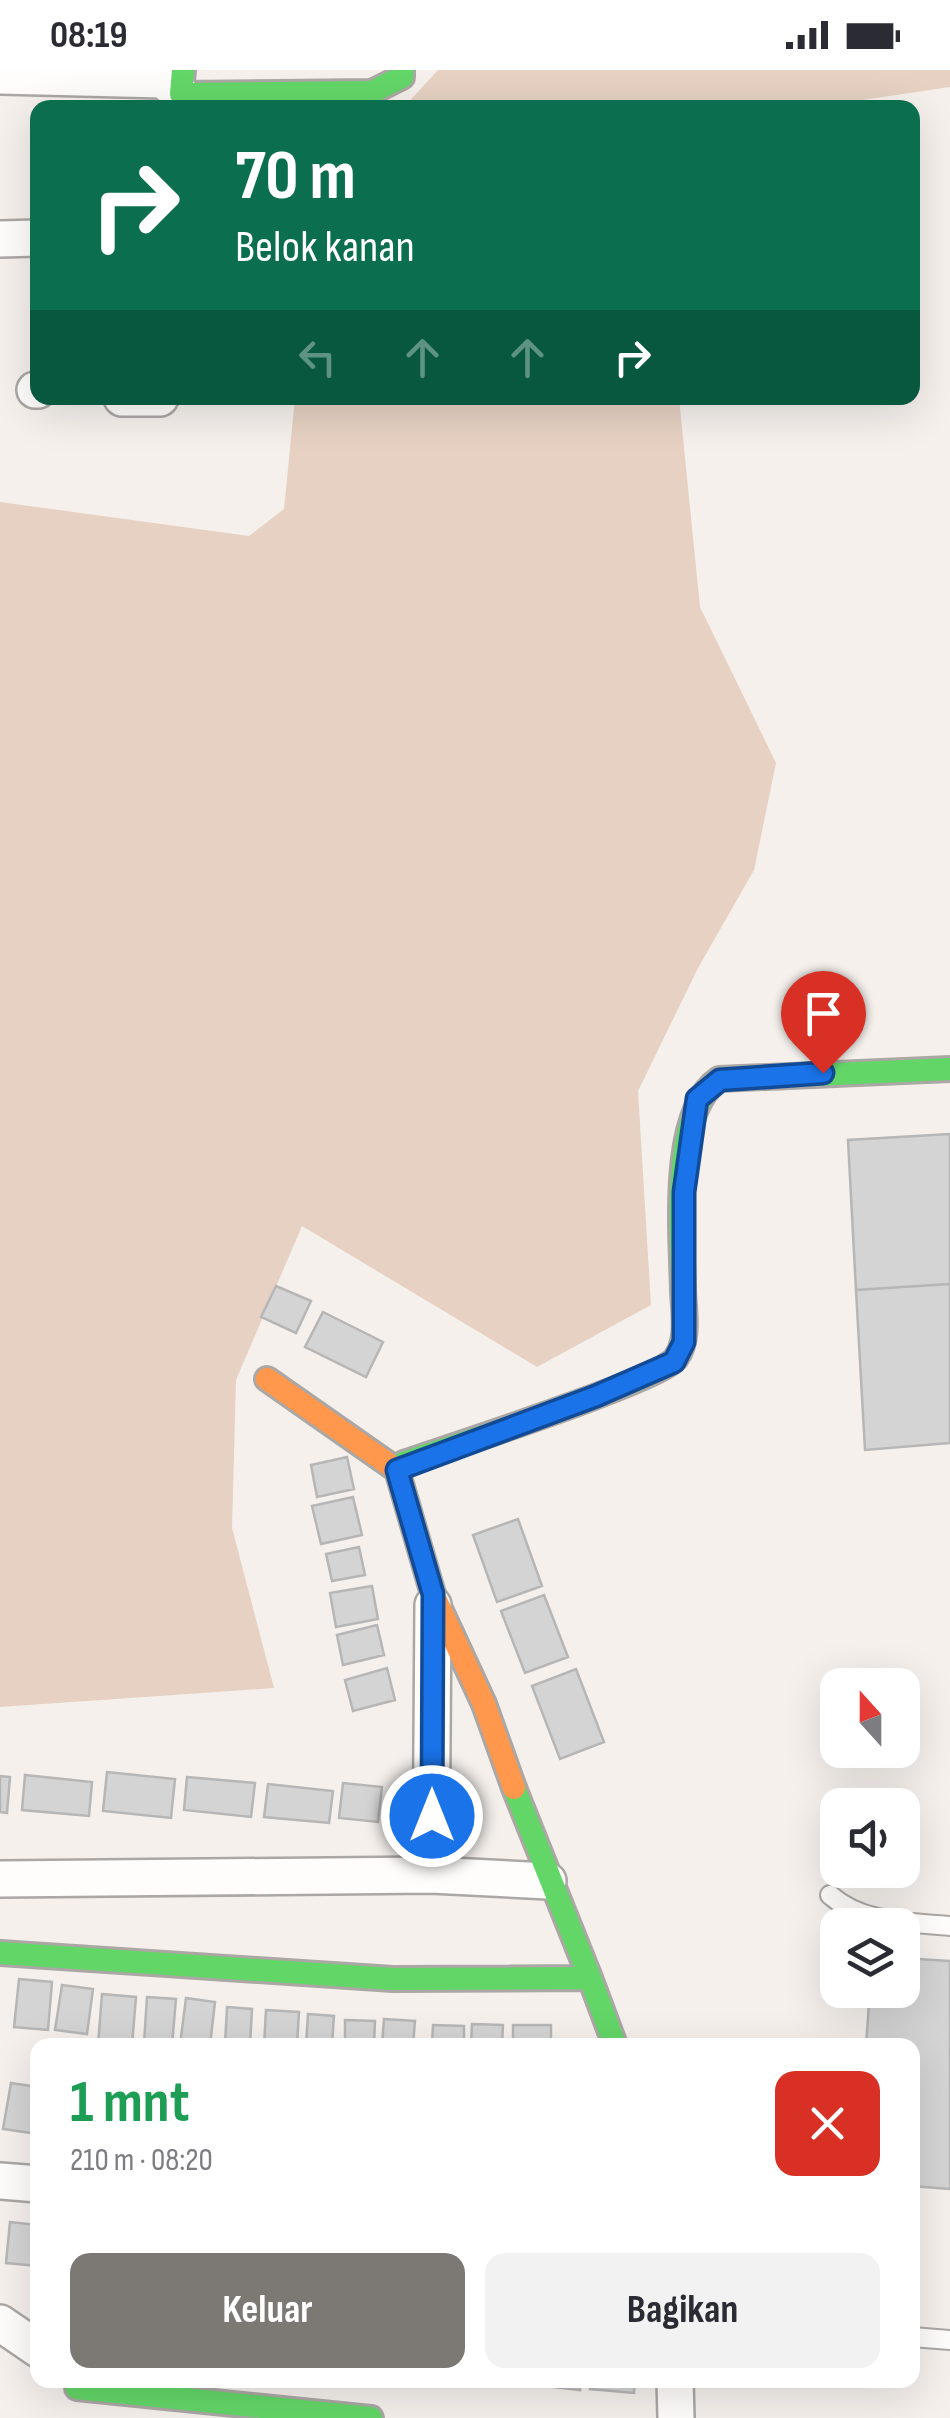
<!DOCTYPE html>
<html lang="id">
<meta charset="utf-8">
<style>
:root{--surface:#fff;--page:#f2f2f3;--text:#2b2b33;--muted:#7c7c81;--accent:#7c7874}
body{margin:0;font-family:"Sofia Sans Condensed",sans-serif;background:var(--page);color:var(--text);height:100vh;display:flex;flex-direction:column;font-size:38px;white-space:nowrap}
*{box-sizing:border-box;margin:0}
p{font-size:32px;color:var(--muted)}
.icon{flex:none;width:55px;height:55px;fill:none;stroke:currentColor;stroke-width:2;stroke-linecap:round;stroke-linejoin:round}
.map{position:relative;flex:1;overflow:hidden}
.panel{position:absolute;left:30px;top:1968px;width:890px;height:350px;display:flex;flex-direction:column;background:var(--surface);border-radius:20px;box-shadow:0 10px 40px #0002}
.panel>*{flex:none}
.top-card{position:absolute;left:30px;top:30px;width:890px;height:305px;border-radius:20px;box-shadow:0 10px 40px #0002;background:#0b6e4f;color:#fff;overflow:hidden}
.needle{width:65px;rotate:339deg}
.controls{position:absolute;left:820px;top:1598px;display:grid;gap:20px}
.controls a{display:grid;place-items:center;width:100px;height:100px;border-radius:20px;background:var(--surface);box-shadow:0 10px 40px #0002;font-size:50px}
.pin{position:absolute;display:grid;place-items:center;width:85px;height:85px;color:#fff;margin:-102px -42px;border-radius:50% 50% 50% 0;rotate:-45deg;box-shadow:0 0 10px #0007}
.pin .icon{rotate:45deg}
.me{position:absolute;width:110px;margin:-55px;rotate:0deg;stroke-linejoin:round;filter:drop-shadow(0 0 8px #0008)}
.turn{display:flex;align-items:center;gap:35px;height:210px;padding:0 40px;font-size:45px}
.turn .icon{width:130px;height:130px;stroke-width:2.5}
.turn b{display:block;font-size:70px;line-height:85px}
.lanes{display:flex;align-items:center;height:95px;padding:0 40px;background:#0003;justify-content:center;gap:50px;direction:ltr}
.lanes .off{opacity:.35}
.round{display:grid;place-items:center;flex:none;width:105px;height:105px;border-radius:20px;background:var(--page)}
.overview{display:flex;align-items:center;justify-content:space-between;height:170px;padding:0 40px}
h1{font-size:60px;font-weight:700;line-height:75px;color:#1e9e55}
.primary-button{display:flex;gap:20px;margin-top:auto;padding:20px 40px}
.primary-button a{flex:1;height:115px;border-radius:20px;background:var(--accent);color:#fff;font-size:40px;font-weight:700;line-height:115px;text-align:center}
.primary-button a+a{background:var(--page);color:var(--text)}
.status{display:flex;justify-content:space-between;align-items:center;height:70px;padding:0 50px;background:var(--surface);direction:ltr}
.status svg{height:28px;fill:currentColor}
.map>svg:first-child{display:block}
.green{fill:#e6d1c2}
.building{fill:#d5d4d4;stroke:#b7b6b6;stroke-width:2.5}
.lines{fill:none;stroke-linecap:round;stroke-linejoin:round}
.lane-casing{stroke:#aba7a4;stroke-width:22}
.street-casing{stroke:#aba7a4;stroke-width:40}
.fast-casing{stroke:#aba7a4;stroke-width:28}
.slow-casing{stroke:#aba7a4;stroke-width:28}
.lane{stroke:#fefdfc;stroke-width:18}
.street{stroke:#fefdfc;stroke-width:35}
.fast{stroke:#63d668;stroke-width:22}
.slow{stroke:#ff974d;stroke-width:22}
.route-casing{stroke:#114b97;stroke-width:25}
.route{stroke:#1a73e8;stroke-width:18}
</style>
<div class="status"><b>08:19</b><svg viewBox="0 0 49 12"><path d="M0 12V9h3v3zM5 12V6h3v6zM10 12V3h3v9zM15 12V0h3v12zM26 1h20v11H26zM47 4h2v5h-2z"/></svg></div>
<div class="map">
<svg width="950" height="2348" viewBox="0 0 950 2348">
<rect width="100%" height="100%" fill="#f5f0ec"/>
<path class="green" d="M438,0H950V17L809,38H403Z
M295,328H679L700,537L776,693L754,800L698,898L638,1021L651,1235L537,1297L302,1156L236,1310L232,1458L274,1618L0,1637V432L249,466L284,439Z"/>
<path class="building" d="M950,1064V1214L856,1220L848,1070Z
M950,1214V1373L865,1380L856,1220Z
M276,1216L311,1231L296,1263L261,1247Z
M323,1242L383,1272L366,1307L305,1277Z
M347,1387L354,1419L317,1427L311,1395Z
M353,1427L362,1465L321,1474L312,1436Z
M518,1449L542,1516L497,1532L473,1465Z
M359,1477L365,1505L332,1511L326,1484Z
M372,1516L378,1549L336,1557L330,1523Z
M544,1525L568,1587L525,1603L501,1541Z
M377,1555L384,1585L343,1595L337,1565Z
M387,1598L395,1630L353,1641L345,1610Z
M576,1599L604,1672L560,1689L532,1616Z
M107,1702L175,1709L171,1748L103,1741Z
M25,1705L92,1712L89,1746L22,1740Z
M0,1706L10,1707L7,1743L0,1742Z
M187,1707L255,1713L251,1747L184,1740Z
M343,1713L382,1717L378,1752L339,1748Z
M268,1714L333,1721L329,1753L264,1747Z
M902,1888L950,1891V2119L912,2116V1975H866L870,1920H902Z
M19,1909L52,1912L48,1960L14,1957Z
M62,1915L93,1919L87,1964L55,1960Z
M102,1924L136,1927L132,1975H98Z
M147,1927L176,1929L172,1975L144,1973Z
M186,1928L215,1932L210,1975H180Z
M227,1937L252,1939L250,1975H225Z
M266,1940L299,1942L297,1975H264Z
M308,1944L334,1946L332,1975H306Z
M384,1949L415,1951L413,1975H382Z
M345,1950L375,1951L374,1975H345Z
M472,1954L503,1955L502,1975H471Z
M433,1955L464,1956V1975H432Z
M513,1955H551V1975H513Z
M11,2013L38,2017V2064L3,2059Z
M10,2152L38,2155V2196L6,2193Z
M545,2310H581L580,2320L544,2316Z
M591,2310H635L634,2323L590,2319Z"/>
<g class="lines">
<defs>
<path id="lane" d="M830,1825C863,1854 908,1852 950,1856
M912,2267L950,2270"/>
<path id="street" d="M0,6L162,10L181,24V38
M0,169L38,168
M35,320H38
M122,328H160
M431,1805L433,1535
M0,1809L431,1805L548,1811
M0,2111L38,2114
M0,2253L38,2279
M675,2310L676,2348"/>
<path id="fast" d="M183,0L181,24L372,22L402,7V0
M397,1400L404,1393C444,1379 660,1310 676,1288C689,1270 684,1243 683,1221C682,1166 670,1042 719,1009L950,999
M514,1718L590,1908
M0,1883L393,1909L590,1908L615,1975
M77,2318L371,2348"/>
<path id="slow" d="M267,1309L397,1400L433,1524L484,1634L514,1718"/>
</defs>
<use href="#lane" class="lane-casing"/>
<use href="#street" class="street-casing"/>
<use href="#fast" class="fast-casing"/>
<use href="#slow" class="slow-casing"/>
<use href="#lane" class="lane"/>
<use href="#street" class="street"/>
<use href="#fast" class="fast"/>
<use href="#slow" class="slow"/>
</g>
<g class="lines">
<defs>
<path id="route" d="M432,1746L433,1524L397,1400L596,1326L674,1292L684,1272V1122L697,1029L720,1010L823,1003"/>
</defs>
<use href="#route" class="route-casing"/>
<use href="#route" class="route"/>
</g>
</svg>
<div class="controls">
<a><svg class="needle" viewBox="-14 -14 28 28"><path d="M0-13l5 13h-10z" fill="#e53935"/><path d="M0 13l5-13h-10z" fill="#7c7c81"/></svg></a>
<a><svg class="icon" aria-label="sound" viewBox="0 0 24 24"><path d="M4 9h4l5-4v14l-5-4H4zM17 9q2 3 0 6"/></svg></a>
<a><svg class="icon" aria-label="layers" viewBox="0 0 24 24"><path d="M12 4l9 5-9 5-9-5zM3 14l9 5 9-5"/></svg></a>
</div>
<div class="pin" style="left:823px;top:1003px;background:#d93025"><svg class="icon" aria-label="arrive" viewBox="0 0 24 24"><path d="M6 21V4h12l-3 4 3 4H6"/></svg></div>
<svg class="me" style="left:432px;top:1746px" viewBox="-20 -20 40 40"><circle r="17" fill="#1a73e8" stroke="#fff" stroke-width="3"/><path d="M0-11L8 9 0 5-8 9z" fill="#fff"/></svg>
<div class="top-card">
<div class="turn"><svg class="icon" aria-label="right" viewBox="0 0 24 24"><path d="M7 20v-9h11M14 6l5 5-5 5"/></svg><div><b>70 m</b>Belok kanan</div></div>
<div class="lanes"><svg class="icon off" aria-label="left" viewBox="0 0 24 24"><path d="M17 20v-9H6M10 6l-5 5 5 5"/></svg><svg class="icon off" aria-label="ahead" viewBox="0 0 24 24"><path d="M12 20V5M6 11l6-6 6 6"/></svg><svg class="icon off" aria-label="ahead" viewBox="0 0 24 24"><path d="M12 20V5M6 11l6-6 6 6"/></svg><svg class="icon" aria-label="right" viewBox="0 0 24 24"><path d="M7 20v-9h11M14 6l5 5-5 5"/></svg></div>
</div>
<section class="panel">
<div class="overview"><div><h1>1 mnt</h1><p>210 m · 08:20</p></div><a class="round" style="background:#d93025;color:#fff"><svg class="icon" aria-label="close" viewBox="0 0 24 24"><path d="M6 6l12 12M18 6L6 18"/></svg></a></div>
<div class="primary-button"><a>Keluar</a><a>Bagikan</a></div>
</section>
</div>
